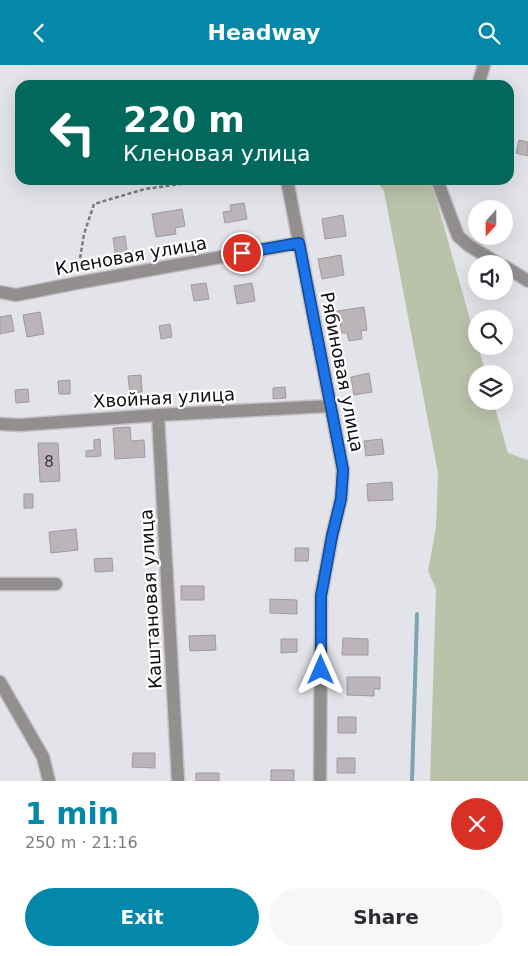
<!DOCTYPE html>
<meta charset="utf-8">
<style>
:root{--surface:#fff;--page:#f7f7f7;--text:#2b2b33;--muted:#7c7c81;--accent:#0388a9}
body{margin:0;font-family:"DejaVu Sans",sans-serif;background:var(--page);color:var(--text);height:100vh;display:flex;flex-direction:column;font-size:19px;white-space:nowrap}
*{box-sizing:border-box;margin:0}
p{font-size:16px;color:var(--muted)}
.icon{flex:none;width:28px;height:28px;fill:none;stroke:currentColor;stroke-width:2;stroke-linecap:round;stroke-linejoin:round}
.map{position:relative;height:716px;overflow:hidden}
.sheet{display:flex;flex-direction:column;background:var(--surface);flex:1}
.sheet>*{flex:none}
.hud{position:absolute;left:15px;top:15px;width:499px;height:105px;border-radius:15px;box-shadow:0 5px 20px #0002;background:#00695c;color:#fff;overflow:hidden}
.needle{width:32px;rotate:201deg}
.tools{position:absolute;left:468px;top:135px;display:grid;gap:10px}
.tools a{display:grid;place-items:center;width:45px;height:45px;border-radius:50%;background:var(--surface);box-shadow:0 5px 20px #0002;font-size:25px}
.pin{position:absolute;display:grid;place-items:center;width:42px;height:42px;color:#fff;margin:-21px;border:2px solid #fff;border-radius:50%;box-shadow:0 1px 5px #0007}
.me{position:absolute;width:55px;margin:-28px;rotate:0deg;stroke-linejoin:round;filter:drop-shadow(0 0 4px #0008)}
.turn{display:flex;align-items:center;gap:18px;height:105px;padding:0 25px;font-size:22px}
.turn .icon{width:65px;height:65px;stroke-width:2.5}
.turn b{display:block;font-size:35px;line-height:42px}
.round{display:grid;place-items:center;flex:none;width:52px;height:52px;border-radius:26px;background:var(--page)}
.headline{display:flex;align-items:center;justify-content:space-between;height:85px;padding:0 25px}
h1{font-size:30px;font-weight:800;line-height:38px;color:var(--accent)}
.cta{display:flex;gap:10px;margin-top:auto;padding:10px 25px}
.cta a{flex:1;height:58px;border-radius:30px;background:var(--accent);color:#fff;font-size:20px;font-weight:800;line-height:58px;text-align:center}
.cta a+a{background:var(--page);color:var(--text)}
header{display:flex;justify-content:space-between;align-items:center;height:65px;padding:0 25px;background:var(--accent);color:#fff;font-size:22px;font-weight:800}
.map>svg:first-child{display:block}
.green{fill:#bac2aa}
.lines{fill:none;stroke-linecap:round;stroke-linejoin:round}
.stream{stroke:#7ca4b1;stroke-width:4}
.building{fill:#bbb4b8;stroke:#a1999e}
.minor-casing{stroke:#c1c1c7;stroke-width:15}
.path{stroke:#7a7a7f;stroke-width:2.5;stroke-dasharray:4 2.5;stroke-linecap:butt}
.minor{stroke:#938f8f;stroke-width:12}
.route-casing{stroke:#114b97;stroke-width:12}
.route{stroke:#1a73e8;stroke-width:9}
.labels{text-anchor:middle;stroke-width:4.5;stroke-linejoin:round;paint-order:stroke}
.number-label{font-size:15px;fill:#39373a}
.street-label{font-size:18px;fill:#0e0d10;stroke:#fff}
</style>
<header><svg class="icon" aria-label="back" viewBox="0 0 24 24"><path d="M15 5l-7 7 7 7"/></svg>Headway<svg class="icon" aria-label="search" viewBox="0 0 24 24"><circle cx="10" cy="10" r="6"/><path d="M15 15l6 6"/></svg></header>
<div class="map">
<svg width="528" height="716" viewBox="0 0 528 716">
<rect width="100%" height="100%" fill="#e3e3ea"/>
<path class="green" d="M376,115H431L476,276V281H478L486,309H476V336H493L508,388L528,395V716H430L436,524L428,506L436,462L438,408L384,126Z"/>
<g class="lines">
<path class="stream" d="M412,716L417,549"/>
</g>
<path class="building" d="M519,75L528,77V91L516,88Z
M244,138L247,154L225,158L223,147L231,146L230,140Z
M182,144L185,161L175,163L176,169L156,172L152,149Z
M343,150L346,171L325,174L322,154Z
M125,171L128,192L116,194L113,173Z
M341,190L344,210L322,214L318,194Z
M206,218L209,234L194,236L191,220Z
M252,218L255,236L237,239L234,221Z
M364,242L367,265L361,266L362,274L349,276L347,268H342L340,257L332,258L331,247Z
M40,247L44,269L27,272L23,250Z
M11,250L14,266L0,269V252Z
M170,259L172,272L161,274L159,261Z
M369,308L372,327L354,330L351,312Z
M141,310L142,327L130,328L128,311Z
M70,315V329H59L58,316Z
M285,322L286,333L273,334V323Z
M28,324L29,337L16,338L15,325Z
M130,362L131,376L144,375L145,392L115,394L113,363Z
M100,374L101,391L86,392V386L94,385V375Z
M382,374L384,389L366,391L364,376Z
M38,378H58L60,416L40,417Z
M392,417L393,435L368,436L367,419Z
M24,429H33V443H24Z
M76,464L78,485L51,488L49,467Z
M295,483H309L308,496H295Z
M112,493L113,506L95,507L94,494Z
M181,521H204V535H181Z
M270,534L297,535V549L270,548Z
M215,570L216,585L190,586L189,571Z
M343,573L368,574V590H342Z
M281,574H297V587L281,588Z
M347,612H380V624H374V631L347,630Z
M338,652H356V668H338Z
M133,688H155V703L132,702Z
M337,693H355V708H337Z
M271,705H294V716H271Z
M196,708H219V716H196Z"/>
<g class="lines">
<defs>
<path id="minor" d="M478,20L484,0
M287,115L343,405L341,434L332,471L321,531L320,716
M437,115L458,171L468,180L499,199
M504,201L528,216
M0,227L16,230L77,218L299,178
M158,350L178,716
M0,359L20,360L158,350L330,341
M0,519H56
M0,617L43,692L49,716"/>
</defs>
<use href="#minor" class="minor-casing"/>
<path class="path" d="M78,206L84,169L94,139L145,124L208,115"/>
<use href="#minor" class="minor"/>
</g>
<g class="lines">
<defs>
<path id="route" d="M242,188L299,178L340,389L343,405L341,434L332,471L321,531V605"/>
</defs>
<use href="#route" class="route-casing"/>
<use href="#route" class="route"/>
</g>
<g class="labels">
<g class="number-label">
<text x="49" y="402">8</text>
</g>
<g class="street-label">
<text transform="translate(131 191) rotate(-10)" y="6">Кленовая улица</text>
<text transform="translate(342 307) rotate(79)" y="6">Рябиновая улица</text>
<text transform="translate(164 333) rotate(-3)" y="6">Хвойная улица</text>
<text transform="translate(151 534) rotate(-93)" y="6">Каштановая улица</text>
</g>
</g>
</svg>
<div class="tools">
<a><svg class="needle" viewBox="-14 -14 28 28"><path d="M0-13l5 13h-10z" fill="#e53935"/><path d="M0 13l5-13h-10z" fill="#7c7c81"/></svg></a>
<a><svg class="icon" aria-label="sound" viewBox="0 0 24 24"><path d="M4 9h4l5-4v14l-5-4H4zM17 9q2 3 0 6"/></svg></a>
<a><svg class="icon" aria-label="search" viewBox="0 0 24 24"><circle cx="10" cy="10" r="6"/><path d="M15 15l6 6"/></svg></a>
<a><svg class="icon" aria-label="layers" viewBox="0 0 24 24"><path d="M12 4l9 5-9 5-9-5zM3 14l9 5 9-5"/></svg></a>
</div>
<div class="pin" style="left:242px;top:188px;background:#d93025"><svg class="icon" aria-label="arrive" viewBox="0 0 24 24"><path d="M6 21V4h12l-3 4 3 4H6"/></svg></div>
<svg class="me" style="left:321px;top:605px" viewBox="-20 -20 40 40"><path d="M0-17L14 15 0 8-14 15z" fill="#1a73e8" stroke="#fff" stroke-width="4"/></svg>
<div class="hud">
<div class="turn"><svg class="icon" aria-label="left" viewBox="0 0 24 24"><path d="M17 20v-9H6M10 6l-5 5 5 5"/></svg><div><b>220 m</b>Кленовая улица</div></div>
</div>
</div>
<section class="sheet">
<div class="headline"><div><h1>1 min</h1><p>250 m · 21:16</p></div><a class="round" style="background:#d93025;color:#fff"><svg class="icon" aria-label="close" viewBox="0 0 24 24"><path d="M6 6l12 12M18 6L6 18"/></svg></a></div>
<div class="cta"><a>Exit</a><a>Share</a></div>
</section>
